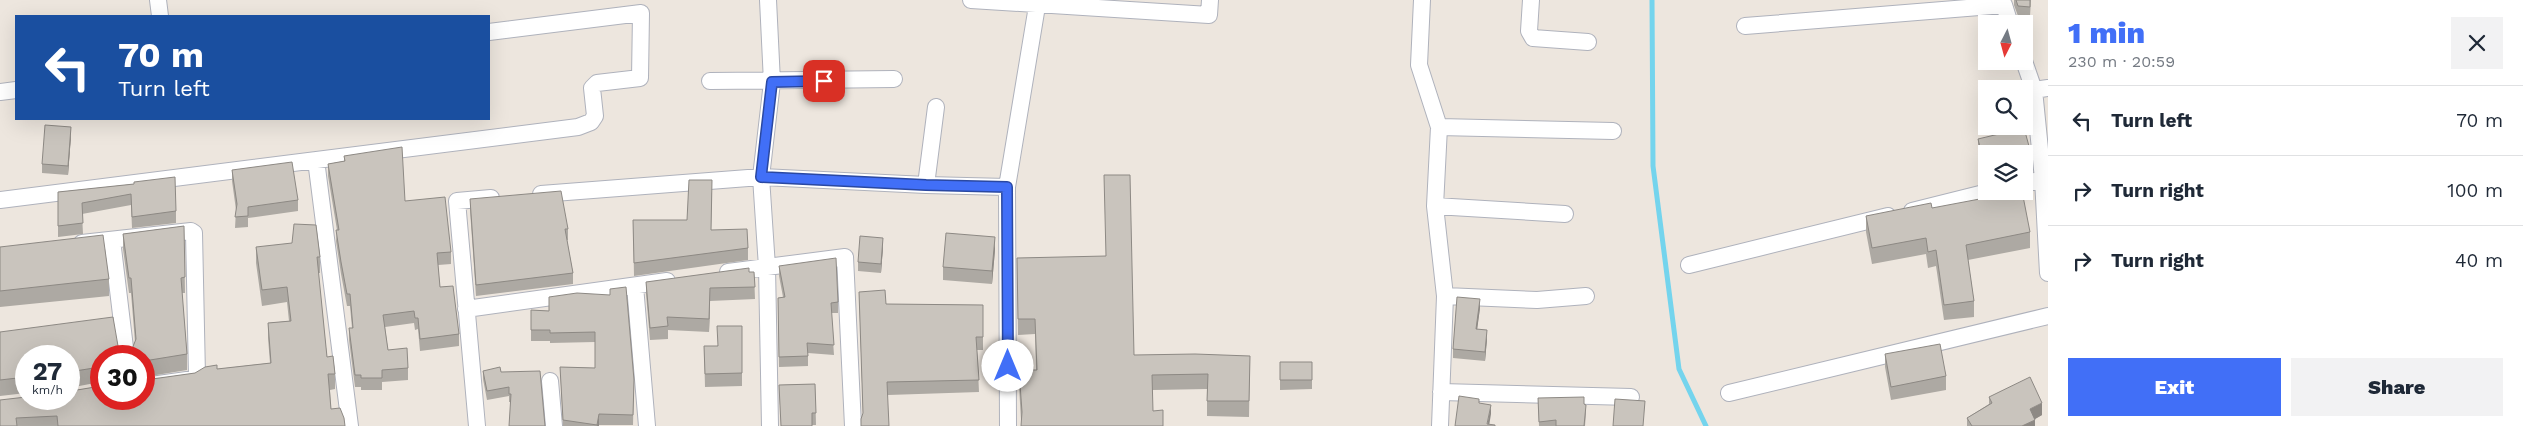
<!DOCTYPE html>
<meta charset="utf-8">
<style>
:root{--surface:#fff;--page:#f2f2f3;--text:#1f2937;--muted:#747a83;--line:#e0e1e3;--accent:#416ff7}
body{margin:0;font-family:"Work Sans",sans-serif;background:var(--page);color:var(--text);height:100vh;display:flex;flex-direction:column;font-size:19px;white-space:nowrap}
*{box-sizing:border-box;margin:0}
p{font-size:16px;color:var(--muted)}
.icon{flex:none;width:28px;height:28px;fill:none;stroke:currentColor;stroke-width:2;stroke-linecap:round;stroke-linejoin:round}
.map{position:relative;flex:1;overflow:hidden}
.side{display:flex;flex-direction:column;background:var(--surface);width:475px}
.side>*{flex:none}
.top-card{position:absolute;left:15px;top:15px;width:475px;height:105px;border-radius:0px;box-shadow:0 5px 20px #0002;background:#1a4fa0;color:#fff;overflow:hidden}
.needle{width:32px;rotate:186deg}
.fabs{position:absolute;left:1978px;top:15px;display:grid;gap:10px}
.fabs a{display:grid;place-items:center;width:55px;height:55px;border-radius:0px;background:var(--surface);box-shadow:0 5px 20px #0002;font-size:25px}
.speed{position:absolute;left:15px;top:345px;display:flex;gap:10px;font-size:25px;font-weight:700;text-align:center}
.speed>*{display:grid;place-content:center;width:65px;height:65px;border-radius:50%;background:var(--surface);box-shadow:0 5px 20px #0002;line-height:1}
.speed small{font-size:12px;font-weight:400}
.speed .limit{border:8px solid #d22;background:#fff;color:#111}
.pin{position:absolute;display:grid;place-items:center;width:42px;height:42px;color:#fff;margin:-21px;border-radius:10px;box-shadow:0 2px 8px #0006}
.me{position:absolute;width:55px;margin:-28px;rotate:0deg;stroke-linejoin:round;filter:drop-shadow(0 0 4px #0008)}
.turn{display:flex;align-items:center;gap:18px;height:105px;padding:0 20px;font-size:22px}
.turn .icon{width:65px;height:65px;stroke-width:2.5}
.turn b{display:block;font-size:35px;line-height:42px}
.round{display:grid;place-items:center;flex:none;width:52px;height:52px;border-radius:0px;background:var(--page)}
.headline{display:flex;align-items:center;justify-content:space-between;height:85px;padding:0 20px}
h1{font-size:30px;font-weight:800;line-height:38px;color:var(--accent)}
.action{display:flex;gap:10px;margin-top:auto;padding:10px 20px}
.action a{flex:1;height:58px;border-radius:0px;background:var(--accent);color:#fff;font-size:20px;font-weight:800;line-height:58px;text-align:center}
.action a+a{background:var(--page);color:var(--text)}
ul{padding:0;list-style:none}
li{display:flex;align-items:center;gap:15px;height:70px;padding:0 20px;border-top:1px solid var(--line)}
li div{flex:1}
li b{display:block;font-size:19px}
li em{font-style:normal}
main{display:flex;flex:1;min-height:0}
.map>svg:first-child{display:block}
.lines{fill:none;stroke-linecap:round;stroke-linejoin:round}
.stream{stroke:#74d4ed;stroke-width:5}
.minor-casing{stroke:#afb2bc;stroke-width:18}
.minor{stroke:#fff;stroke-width:16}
.wall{fill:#ada9a3}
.shaded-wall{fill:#8d8984}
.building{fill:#c9c4bd;stroke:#8d8984}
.route-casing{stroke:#2a48a1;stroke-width:12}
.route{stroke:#416ff7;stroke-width:9}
</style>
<main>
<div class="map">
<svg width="2048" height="426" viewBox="0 0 2048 426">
<rect width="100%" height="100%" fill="#ede6de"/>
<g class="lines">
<path class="stream" d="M1652,0L1653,166L1679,369L1706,426"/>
<defs>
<path id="minor" d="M158,0L160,16
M768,0L772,82L761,177L767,267L770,426
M971,0L1209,15L1210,0
M1422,0L1419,65L1439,127L1435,206L1445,296L1440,426
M1531,0L1529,31L1533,38L1588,42
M1745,26L2004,5L2010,24
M2024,61L2034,90
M710,81L894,79
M2048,88L2034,90L2043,179L2048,273
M0,92L16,90
M1439,127L1613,131
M316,160L350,426
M2024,184L2043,179
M926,185L936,107
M1007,187L1038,0
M541,194L761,177L926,185L1007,187L1008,426
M0,200L578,127L591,122L595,116L592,88L597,83L640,78L641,13L489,32
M1435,206L1565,214
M1912,211L1992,191
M112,240L126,356
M82,243L191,231L194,233L197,376L194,379L144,386
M1689,265L1888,216
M728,272L845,257L853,426
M635,286L647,426
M1445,296L1537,300L1586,296
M466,309L667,281
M550,381L554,426
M1441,392L1631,397
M1729,393L2048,316
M477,426L457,201L491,198"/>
</defs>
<use href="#minor" class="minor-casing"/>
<use href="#minor" class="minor"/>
</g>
<path class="wall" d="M2014,0H2031L2030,16H2018L2014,5Z
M71,136L68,175L42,173V164Z
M1978,139L2032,170L1985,181L1978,152Z
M344,156L405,201L451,252V264L438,265L440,287L459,334V346L420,351L418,329L415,330L414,323L385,327L388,350L408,368V380L382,382V390H361V387H355L349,340V328H352L350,306H347L341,274L336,241L337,230L328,176V164L344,161Z
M232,170L298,200V211L248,218V227L235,228L236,210L232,181Z
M134,184L176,211V223L132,228L131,205L82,214L83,234L58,237V192Z
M712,192L711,230L748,248V260L634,276L633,220H687Z
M470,199L568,229V240H567L573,273V284L476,296L470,210Z
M1932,208L2030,232V248L1968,260L1974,301V317L1944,320L1936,266L1928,268L1926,254L1872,264L1866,232V216Z
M184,226L185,293H182L187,354V370L144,377V356H101V383L100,382L69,388V356H26V393L0,396V332L118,346L123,350L132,349L135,342L131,293H129L123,249V234Z
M0,247L109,279V296L0,307Z
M256,247L320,257V273H318L327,357L335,374V389L330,390L331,409L345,426H0L71,391L195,373L217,369L270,363L268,338V323L289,321L287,302L262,306L256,263Z
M883,247L881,273L858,271V262Z
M995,250L992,284L943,280V267Z
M1017,258L1134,355L1250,356L1249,417L1207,416V389L1153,390L1021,420L1019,386V370H1036L1035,334L1018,335Z
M779,266L838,302V313H831L834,355L808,353V366L779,367L778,298L783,297L779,276Z
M749,272H754L755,299L710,301L709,332L668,330V339L650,340L646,294V282Z
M859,292L886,304L983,305V350H977L979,392L888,395L863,414Z
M577,293L634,380L633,425H599V426H563L560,367L595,368V342L550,343V341H531V310L549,311Z
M1480,308L1477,329L1487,339L1485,361L1453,358V349Z
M742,326V386L705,387L704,346H717Z
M1885,354L1946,376V390L1891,400L1885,367Z
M1280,362H1312V389L1280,390Z
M483,371L501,372L545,426L511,402H509V396L487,400L483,379Z
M815,384L816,425H812V426H781L779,385Z
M1989,397L2042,415L2035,419V426H1967V418L1989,404Z
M1538,398L1584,404L1586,413L1585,426H1539Z"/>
<path class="shaded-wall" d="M71,127V136L68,175V166Z
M2032,157V170L2024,172V159Z
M1985,168H1986V181H1985Z
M995,237V250L992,284V271Z
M883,238V247L881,273V264Z
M710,288V301L709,332V319Z
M1480,299V308L1476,338V329Z
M1487,330V339L1485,361V352Z
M2042,403V415L2030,422V409Z
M1491,405V414L1489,426H1487Z
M599,414V426H597Z
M2035,420V426H2022Z"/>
<path class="building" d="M2016,0H2030V7L2018,6Z
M45,125L71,127L68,166L42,164Z
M2024,128L2032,157L2024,159V154H1986V168H1985L1978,139Z
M402,147L405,201L445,197L451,252L437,253L440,287L453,286L459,334L420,339L418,318H415L414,311L383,315L388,350L407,348L408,368L382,370V378H361V375H355L349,328H353L350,294H347L341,262L336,230H339L328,164L345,161L344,156Z
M292,162L298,200L248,207V216L235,217L237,204L232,170Z
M1104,175H1130L1134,355L1195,354L1250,356L1249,401H1207L1208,374L1152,375L1153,411L1163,410V426H1021L1022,412L1019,370H1037L1035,319H1018L1017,258L1106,256Z
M175,177L176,211L132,217L131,194L82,203L83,223L58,226V192L134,184V182Z
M689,180H712L711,230L747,229L748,248L634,263L633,220H687Z
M561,191L568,229H565L573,273L476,285L470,199Z
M2022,191L2030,232L1966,245L1974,301L1944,305L1936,250L1928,252L1926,238L1872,248L1866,216L1931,203L1932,208Z
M294,224L316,225L320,257H317L327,357L333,356L335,374H328L331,409L340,408L344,418L345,426H58L57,416L16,418L17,426H0V400L26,397V399H69V391H71L101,386V399H144V380H145L195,373L205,367L217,365V369L271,363L268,323L291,321L287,287L262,290L256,247L292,243Z
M184,226L185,277L181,278L187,354L144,361V356H101V367H100L69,372V356H26V377L0,380V332L113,317L118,346L123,350L132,349L136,339L131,278H129L123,234Z
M946,233L995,237L992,271L943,267Z
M103,235L109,279L0,291V247Z
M860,236L883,238L881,264L858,262Z
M836,258L838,302L831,303L834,345L807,343L808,356L779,357L778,298L785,297L779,266Z
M749,268V272H754L755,287L710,288L709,319L667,317L668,326L650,328L646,282Z
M626,287L634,380L633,415L599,414L597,425L563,420L560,367L595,368V332L550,333V330H531V310L549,311V297L577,293L610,295V289Z
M885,290L886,304L983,305V337H976L979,380L887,382L889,426H861V419L863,413L859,292Z
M1457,297L1480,299L1476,329L1487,330L1485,352L1453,349Z
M717,326H742V373L705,374L704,346H718Z
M1940,344L1946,376L1891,387L1885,354Z
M1280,362H1312V380H1280Z
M500,367L501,372L540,371L545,426H509L511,394H509V387L487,391L483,371Z
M2030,377L2042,403L2030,409L2035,420L2022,426H1972L1967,418L1992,403L1989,397Z
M815,384L816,413H812V426H781L779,385Z
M1459,396L1479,399V403L1491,405L1487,424L1495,425V426H1455Z
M1584,397V404L1586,405L1584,426H1556V420L1539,422L1538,398Z
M1615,399L1645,401L1643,426H1613Z"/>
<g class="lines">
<defs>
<path id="route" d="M824,81L772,82L761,177L926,185L1007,187L1008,366"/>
</defs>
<use href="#route" class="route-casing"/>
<use href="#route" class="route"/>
</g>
</svg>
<div class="fabs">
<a><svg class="needle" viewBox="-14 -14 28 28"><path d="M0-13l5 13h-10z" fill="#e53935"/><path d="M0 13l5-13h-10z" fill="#747a83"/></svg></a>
<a><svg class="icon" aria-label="search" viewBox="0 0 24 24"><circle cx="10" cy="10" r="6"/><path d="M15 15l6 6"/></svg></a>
<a><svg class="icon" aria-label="layers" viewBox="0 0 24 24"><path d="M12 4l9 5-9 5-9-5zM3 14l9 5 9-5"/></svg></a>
</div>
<div class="speed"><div>27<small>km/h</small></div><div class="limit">30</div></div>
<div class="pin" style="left:824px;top:81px;background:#d93025"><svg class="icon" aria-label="arrive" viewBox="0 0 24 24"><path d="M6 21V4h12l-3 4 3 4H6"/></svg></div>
<svg class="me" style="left:1008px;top:366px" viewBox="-20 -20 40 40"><circle r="19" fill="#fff"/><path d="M0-13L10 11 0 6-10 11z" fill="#416ff7"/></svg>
<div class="top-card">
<div class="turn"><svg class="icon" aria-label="left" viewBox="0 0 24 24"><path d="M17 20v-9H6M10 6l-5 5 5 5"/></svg><div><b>70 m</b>Turn left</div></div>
</div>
</div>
<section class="side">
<div class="headline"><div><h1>1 min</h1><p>230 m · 20:59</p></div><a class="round"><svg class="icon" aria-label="close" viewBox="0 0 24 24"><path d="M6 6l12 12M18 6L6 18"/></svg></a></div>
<ul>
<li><svg class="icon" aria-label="left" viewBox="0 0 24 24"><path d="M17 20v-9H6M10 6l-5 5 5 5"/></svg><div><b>Turn left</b></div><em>70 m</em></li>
<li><svg class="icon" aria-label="right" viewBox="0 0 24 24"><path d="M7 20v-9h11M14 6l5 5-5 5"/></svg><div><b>Turn right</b></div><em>100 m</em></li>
<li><svg class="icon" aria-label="right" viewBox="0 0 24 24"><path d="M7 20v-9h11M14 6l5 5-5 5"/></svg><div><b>Turn right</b></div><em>40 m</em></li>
</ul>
<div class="action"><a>Exit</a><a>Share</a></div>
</section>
</main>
